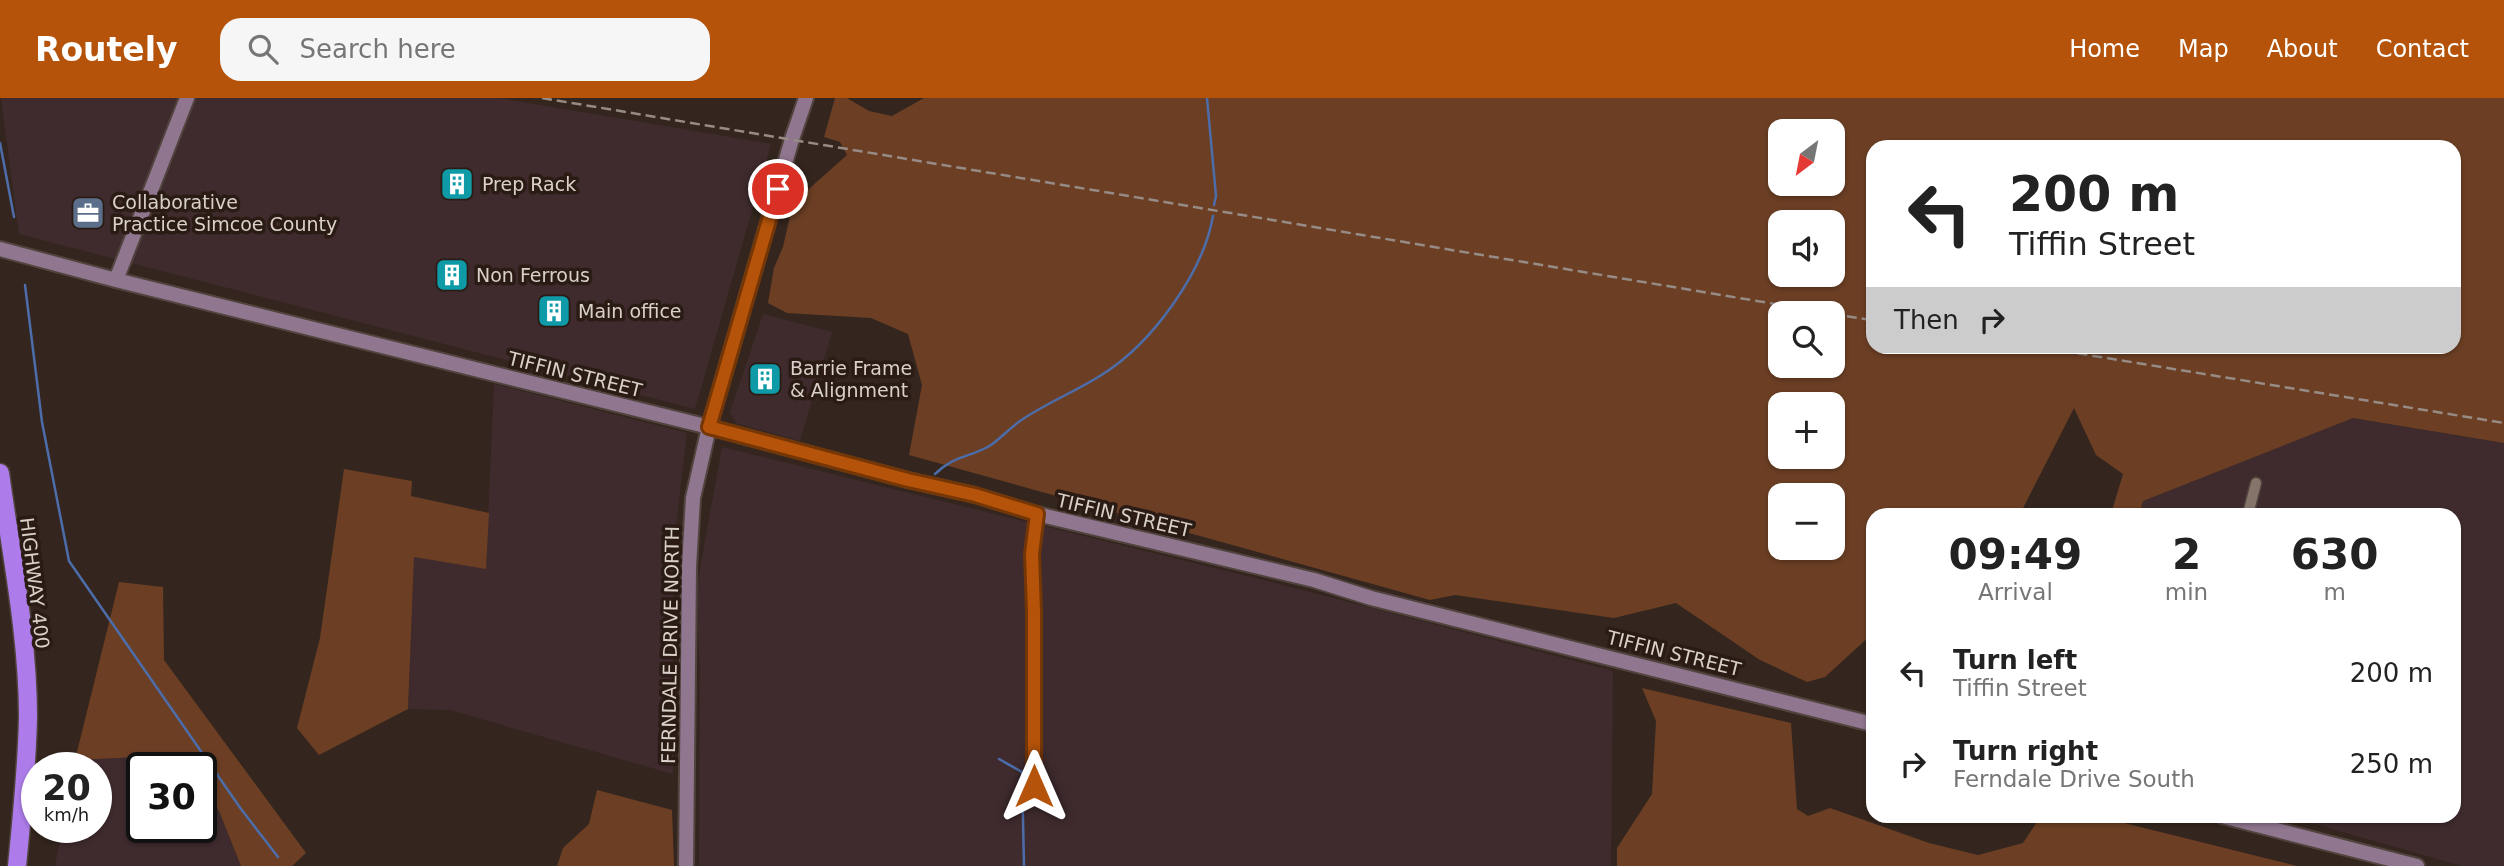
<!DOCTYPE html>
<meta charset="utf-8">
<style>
:root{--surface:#fff;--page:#f6f6f6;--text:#222;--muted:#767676;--accent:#b45309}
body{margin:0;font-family:"DejaVu Sans",sans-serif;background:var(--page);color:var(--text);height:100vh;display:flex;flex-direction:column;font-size:26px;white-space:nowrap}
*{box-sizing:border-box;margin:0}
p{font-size:23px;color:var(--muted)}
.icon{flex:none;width:38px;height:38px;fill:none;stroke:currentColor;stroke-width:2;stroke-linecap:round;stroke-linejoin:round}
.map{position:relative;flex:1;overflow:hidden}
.details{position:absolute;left:1866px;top:410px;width:595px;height:315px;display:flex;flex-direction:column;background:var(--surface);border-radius:21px;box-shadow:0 2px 5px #0004}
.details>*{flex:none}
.banner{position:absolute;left:1866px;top:42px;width:595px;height:214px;border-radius:21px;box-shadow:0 2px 5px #0004;background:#fff;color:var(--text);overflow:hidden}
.needle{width:46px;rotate:212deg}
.buttons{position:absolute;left:1768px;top:21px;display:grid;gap:14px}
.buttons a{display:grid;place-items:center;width:77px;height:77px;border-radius:14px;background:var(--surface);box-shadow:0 2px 5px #0004;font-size:35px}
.speed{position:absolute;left:21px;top:654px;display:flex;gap:14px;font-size:35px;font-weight:700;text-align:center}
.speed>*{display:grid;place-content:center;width:91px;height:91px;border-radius:50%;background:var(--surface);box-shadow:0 2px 5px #0004;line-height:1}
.speed small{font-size:18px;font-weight:400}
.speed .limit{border:4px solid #111;border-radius:10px;background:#fff;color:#111}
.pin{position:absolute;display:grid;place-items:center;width:60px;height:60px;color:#fff;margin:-30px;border:4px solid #fff;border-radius:50%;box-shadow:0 2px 7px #0007}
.me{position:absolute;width:77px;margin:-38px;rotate:0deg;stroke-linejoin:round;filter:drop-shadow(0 0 5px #0008)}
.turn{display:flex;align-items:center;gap:24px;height:147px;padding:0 28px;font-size:32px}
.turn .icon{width:91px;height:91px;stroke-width:2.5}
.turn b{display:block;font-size:49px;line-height:60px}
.then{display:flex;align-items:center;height:66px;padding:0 28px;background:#0003;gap:14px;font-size:26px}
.eta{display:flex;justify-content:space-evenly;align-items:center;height:119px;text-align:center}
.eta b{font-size:42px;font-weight:700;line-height:49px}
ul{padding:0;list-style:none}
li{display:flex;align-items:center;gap:21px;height:91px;padding:0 28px}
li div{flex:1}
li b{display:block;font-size:26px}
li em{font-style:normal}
header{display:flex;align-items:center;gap:42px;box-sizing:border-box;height:98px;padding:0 35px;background:var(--accent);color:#fff}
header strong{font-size:33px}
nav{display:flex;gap:38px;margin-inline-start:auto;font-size:24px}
.search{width:490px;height:63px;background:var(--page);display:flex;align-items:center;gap:18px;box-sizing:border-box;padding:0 24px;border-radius:21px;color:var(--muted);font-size:26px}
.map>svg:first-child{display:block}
.industrial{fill:#3f2b2e}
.green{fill:#6c3f24;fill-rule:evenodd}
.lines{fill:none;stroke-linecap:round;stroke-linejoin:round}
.stream{stroke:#4c6daa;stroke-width:2.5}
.street-casing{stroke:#51443e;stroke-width:13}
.secondary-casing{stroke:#51443e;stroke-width:18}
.highway-casing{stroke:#51443e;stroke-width:21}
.street{stroke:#85746a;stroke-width:10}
.secondary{stroke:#917690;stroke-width:14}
.highway{stroke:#ae7cea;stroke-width:18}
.rail{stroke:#978b85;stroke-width:2.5;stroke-dasharray:10 5;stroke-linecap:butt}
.route-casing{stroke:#753606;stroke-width:18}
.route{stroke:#b45309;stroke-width:12}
.labels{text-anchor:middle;stroke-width:7;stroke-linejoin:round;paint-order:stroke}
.poi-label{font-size:19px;fill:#dad0cb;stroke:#2a1c14;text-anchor:start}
.street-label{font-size:19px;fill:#dad0cb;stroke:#2a1c14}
</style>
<header>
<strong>Routely</strong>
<div class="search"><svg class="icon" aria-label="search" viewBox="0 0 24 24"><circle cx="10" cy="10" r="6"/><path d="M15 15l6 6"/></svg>Search here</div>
<nav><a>Home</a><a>Map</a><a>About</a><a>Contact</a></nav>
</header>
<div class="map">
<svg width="2504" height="768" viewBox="0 0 2504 768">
<rect width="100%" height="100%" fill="#34261e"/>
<path class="industrial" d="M1,0H499L771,46L695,311L19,136Z
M763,216L832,234L800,343L736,325L730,314Z
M494,286L687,335L673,452V676L450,612L408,611L414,459L486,470Z
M2353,320L2504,345V768H2462L2287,718H2454V416H2139L2142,403Z
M722,349L1275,485L1613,573L1611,768H699L700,571L696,493Z
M179,657L188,670H142V730H201V688L219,713L241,768H55L62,730H96V670H73L75,662Z"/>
<path class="green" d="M835,0H847L869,13L892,18L924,0H2504V345L2353,320L2143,403L2139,416H2111L2123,376L2096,357L2074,310L2020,416H1872V536L1825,579L1807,584L1760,562L1676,505L1614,520L1455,497L1430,502L909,357L922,287L908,236L871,220L787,215L768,205L774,170L783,149L793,105L847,57L840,44L824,39ZM1832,33V86H1780V33ZM1872,49H2454V248H1872ZM1780,124H1832V177H1780ZM1780,215H1832V268H1780ZM1832,306V359H1780V306ZM1832,397V450H1780V397Z
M344,371L412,383L411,398L489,415L486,471L414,459L408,611L319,657L297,630L320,540Z
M119,484L163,489L164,562L306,755L292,768H241L219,713L201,688V670H188L179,657L75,662Z
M1642,590L1791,625L1797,711L1808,718L1830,710L1929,745L1978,757L2023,745L2041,718H2096L2297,768H1617V750L1652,696L1656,623Z
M597,692L672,712L674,768H557L563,750L589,726Z"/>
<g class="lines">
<path class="stream" d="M1207,0L1216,98L1214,107
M0,45L14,119
M25,187L42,324L69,463L241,711L278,759
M935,376C956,356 970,360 991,347C1001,340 1010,330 1020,323C1046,305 1077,293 1103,276C1152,245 1203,175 1213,118
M999,661L1022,674L1024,768"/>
<defs>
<path id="street" d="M2248,416L2256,385
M1034,688V514L1032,456L1037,416"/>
<path id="secondary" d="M0,151L116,182L709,329L908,382L975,397L1037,416L1314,482L1371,500L1872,626
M116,182L187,0
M2222,718L2417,768
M686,768L689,469L693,400L709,329L792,41L806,0"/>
<path id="highway" d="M0,375C11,455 28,538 28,619C27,669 22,718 17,768"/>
</defs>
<use href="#street" class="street-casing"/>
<use href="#secondary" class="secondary-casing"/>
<use href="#highway" class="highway-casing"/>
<use href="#street" class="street"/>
<use href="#secondary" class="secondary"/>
<use href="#highway" class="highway"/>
<path class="rail" d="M542,0L1829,215
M1832,216L1872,222
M2033,248L2504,325"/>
</g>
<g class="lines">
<defs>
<path id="route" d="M778,91L709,329L908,382L975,397L1037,416L1032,456L1034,514V688"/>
</defs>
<use href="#route" class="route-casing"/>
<use href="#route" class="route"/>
</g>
<defs>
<symbol id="building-square" viewBox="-11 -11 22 22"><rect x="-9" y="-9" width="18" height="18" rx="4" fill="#0f9aa8" stroke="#2a1c14"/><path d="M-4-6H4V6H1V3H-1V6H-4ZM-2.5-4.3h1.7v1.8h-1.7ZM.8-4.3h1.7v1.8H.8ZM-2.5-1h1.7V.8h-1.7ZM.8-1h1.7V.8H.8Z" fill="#fff"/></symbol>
<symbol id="office-square" viewBox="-11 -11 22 22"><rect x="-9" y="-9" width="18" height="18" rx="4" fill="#5c6f8a" stroke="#2a1c14"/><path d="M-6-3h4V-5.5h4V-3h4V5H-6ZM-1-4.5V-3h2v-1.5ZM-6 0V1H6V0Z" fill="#fff"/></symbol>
</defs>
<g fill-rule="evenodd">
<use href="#building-square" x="438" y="67" width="38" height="38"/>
<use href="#office-square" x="69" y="96" width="38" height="38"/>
<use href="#building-square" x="433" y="158" width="38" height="38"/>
<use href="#building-square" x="535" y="194" width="38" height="38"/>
<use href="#building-square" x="746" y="262" width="38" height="38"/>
</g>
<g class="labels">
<g class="poi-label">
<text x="482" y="93">Prep Rack</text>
<text x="112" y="111">Collaborative<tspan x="112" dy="22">Practice Simcoe County</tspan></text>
<text x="476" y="184">Non Ferrous</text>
<text x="578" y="220">Main office</text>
<text x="790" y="277">Barrie Frame<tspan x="790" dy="22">&amp; Alignment</tspan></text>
</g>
<g class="street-label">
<text transform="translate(575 276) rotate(14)" y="7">TIFFIN STREET</text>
<text transform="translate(1124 417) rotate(13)" y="7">TIFFIN STREET</text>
<text transform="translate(35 485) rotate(83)" y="7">HIGHWAY 400</text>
<text transform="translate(670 547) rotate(-89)" y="7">FERNDALE DRIVE NORTH</text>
<text transform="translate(1674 555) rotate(14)" y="7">TIFFIN STREET</text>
</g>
</g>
</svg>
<div class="buttons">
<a><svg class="needle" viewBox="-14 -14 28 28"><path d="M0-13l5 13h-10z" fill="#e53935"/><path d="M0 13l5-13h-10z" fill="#767676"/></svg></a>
<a><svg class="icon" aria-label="sound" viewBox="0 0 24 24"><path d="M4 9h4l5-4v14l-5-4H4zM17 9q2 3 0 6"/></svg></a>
<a><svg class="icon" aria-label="search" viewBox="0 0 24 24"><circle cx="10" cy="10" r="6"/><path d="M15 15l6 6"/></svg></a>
<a>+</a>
<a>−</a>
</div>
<div class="speed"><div>20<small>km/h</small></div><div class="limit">30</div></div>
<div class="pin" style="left:778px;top:91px;background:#d93025"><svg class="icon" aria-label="arrive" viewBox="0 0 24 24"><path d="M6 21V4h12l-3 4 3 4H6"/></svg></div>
<svg class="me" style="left:1034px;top:688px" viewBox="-20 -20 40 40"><path d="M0-17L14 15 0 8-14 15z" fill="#b45309" stroke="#fff" stroke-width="4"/></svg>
<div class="banner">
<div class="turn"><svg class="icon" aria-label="left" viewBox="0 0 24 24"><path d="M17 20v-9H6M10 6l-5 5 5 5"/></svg><div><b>200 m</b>Tiffin Street</div></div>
<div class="then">Then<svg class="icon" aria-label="right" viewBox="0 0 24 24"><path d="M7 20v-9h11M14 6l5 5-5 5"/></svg></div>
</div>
<section class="details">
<div class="eta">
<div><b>09:49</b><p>Arrival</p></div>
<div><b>2</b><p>min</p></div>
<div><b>630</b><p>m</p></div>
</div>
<ul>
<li><svg class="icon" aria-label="left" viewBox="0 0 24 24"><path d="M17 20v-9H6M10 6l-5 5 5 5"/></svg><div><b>Turn left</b><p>Tiffin Street</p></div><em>200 m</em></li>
<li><svg class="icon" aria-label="right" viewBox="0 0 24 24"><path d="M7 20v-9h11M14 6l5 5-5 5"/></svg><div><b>Turn right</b><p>Ferndale Drive South</p></div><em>250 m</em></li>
</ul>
</section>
</div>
